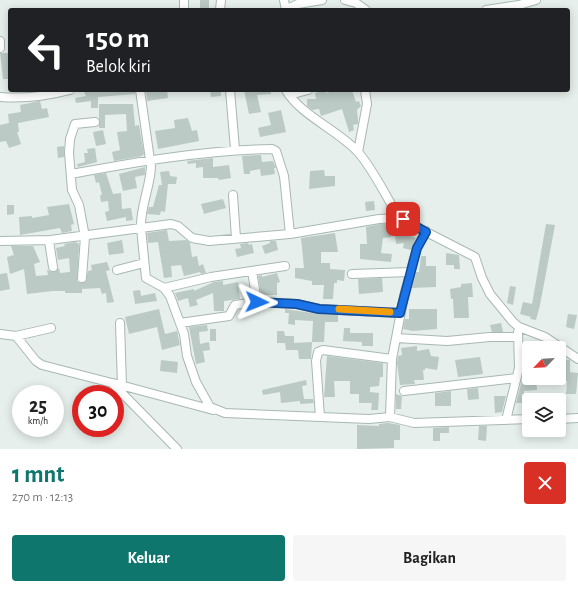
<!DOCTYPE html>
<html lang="id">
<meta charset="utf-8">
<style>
:root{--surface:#fff;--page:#f6f6f6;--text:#222;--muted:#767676;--accent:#0f766e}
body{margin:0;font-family:"Alegreya Sans",sans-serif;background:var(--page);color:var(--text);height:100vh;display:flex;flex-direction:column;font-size:15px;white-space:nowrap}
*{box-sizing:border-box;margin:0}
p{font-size:13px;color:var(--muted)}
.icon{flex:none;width:22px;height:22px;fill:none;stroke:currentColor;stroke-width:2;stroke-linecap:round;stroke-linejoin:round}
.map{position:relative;height:449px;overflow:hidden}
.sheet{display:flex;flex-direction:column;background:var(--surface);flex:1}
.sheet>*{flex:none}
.hud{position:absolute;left:8px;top:8px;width:562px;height:84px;border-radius:4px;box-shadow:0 2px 10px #0003;background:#202124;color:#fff;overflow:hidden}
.needle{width:26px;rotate:245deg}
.buttons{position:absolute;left:522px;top:341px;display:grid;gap:8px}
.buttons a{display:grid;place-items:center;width:44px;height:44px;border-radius:4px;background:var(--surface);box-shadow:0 2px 10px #0003;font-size:20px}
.speed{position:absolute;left:12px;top:385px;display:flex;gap:8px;font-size:20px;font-weight:700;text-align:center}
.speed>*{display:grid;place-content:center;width:52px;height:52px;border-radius:50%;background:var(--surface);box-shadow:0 2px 10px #0003;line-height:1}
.speed small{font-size:10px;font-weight:400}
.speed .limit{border:6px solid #d22;background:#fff;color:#111}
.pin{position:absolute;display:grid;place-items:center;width:34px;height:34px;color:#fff;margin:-17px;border-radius:8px;box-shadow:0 2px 6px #0006}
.me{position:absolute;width:44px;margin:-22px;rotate:92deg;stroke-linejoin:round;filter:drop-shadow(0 0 3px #0008)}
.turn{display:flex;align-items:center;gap:14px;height:84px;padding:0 12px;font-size:18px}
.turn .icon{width:52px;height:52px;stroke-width:2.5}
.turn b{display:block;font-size:28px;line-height:34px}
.round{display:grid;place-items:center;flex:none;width:42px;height:42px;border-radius:4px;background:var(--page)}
.headline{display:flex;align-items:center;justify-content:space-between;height:68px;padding:0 12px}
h1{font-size:24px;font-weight:700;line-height:30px;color:var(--accent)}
.cta{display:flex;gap:8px;margin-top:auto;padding:8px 12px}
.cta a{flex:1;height:46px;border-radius:4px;background:var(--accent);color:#fff;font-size:16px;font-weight:700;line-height:46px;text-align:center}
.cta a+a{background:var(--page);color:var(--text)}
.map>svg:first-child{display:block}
.building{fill:#bbcac4}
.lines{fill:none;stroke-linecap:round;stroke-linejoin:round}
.minor-casing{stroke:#a8b8b2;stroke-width:10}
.minor{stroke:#fff;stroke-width:8}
.route-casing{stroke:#114b97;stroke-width:10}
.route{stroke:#1a73e8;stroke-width:7}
.slow{stroke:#f59e0b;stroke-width:7}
</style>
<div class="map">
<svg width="578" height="449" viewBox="0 0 578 449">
<rect width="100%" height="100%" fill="#e6efeb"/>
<path class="building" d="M200,0H209V9H200Z
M0,53H10V79H3Z
M83,90H135V94L98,97V108H91V101L76,103L75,98L86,96Z
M146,90H167L168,98L147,101Z
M210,90H221V96L211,97Z
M244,90H271V94L257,95L261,112L249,114Z
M326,90V93L337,90H352L356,102L359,101L361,106L357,110L358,120V124L353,125L354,130L349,132L342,109L321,116L319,109L312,110L307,106V99H316L315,93Z
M40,101L42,109L47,108L49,117L18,123L19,132H17L21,144L9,148L6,141L0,142V125L9,123L8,114L21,112L20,105Z
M99,104H133L135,126L139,125L144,154L142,156L114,161L112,152L120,150L117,132L127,131L126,114L105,115V128H99Z
M281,110L286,132L260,137L258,128L271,125L268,113Z
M188,118L192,131L197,130L199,141L158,149L155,131L175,128L174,120Z
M103,130L106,144L96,146L93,132Z
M64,146V157L58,158L57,147Z
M95,148L97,162L78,167L77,164L85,162L84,153H88L87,149Z
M261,155L262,162L273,161L276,168H274L275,174L261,176L260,169L250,171V174H244L242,156Z
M213,158V167L229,165L231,178L219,180L218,178H203V167L196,168V163L188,164L187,161Z
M145,167V175L135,177L137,188L123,191L119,174Z
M324,170L325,176H335V186L309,189L310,171Z
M169,171L170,176L177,177L176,184H168L165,212L161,211L160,215L147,214L149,207H153L159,185H162L160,172Z
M106,173L113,194L121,193L122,209L131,208L133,220L126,221V217L107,221L105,212L109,211L108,201L101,202L100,195H102L99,182L96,183L94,175Z
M223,199L226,208L204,214L201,204Z
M374,201L375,210L366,211L365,202Z
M69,204L74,224L71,225L72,231L62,233L60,228L20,235L19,217L32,216V218L49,215L47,207Z
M7,205H14V214L7,215Z
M380,224H391V237L383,238L381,253L392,254L391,262L360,259V244H367L366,227Z
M546,224L555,225L540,305L536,320L530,319L531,317L520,314L523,302L532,304Z
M167,230L169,241L186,240L190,243L192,257L197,256L199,266L203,264L206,273L201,274L200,272L184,276L181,265L171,266L172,277L164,278L158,242L148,243L147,233Z
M335,233L338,252H321V263H330V269L345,270L344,281L337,280V283H334L333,299H323L324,285H312V281L295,278V268H304L301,238Z
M409,233V236L416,238L411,250L403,248L404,243L396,244L395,234Z
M122,240L124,253L109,255L107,243Z
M270,241H276L278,250L265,254L262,246L270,243Z
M75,242L78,243L79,245L77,281L81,283L86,281L88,271L92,270L91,265L107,262L110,270L106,271L114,302L107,303L106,293L102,294L100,288L82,289V293H65V291H53L27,294L24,269L10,274L7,257L14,255L11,246H33L40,262L34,264L36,276L48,275L47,270L53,272L59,268L60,273L70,272L69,258L58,260L56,248L65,246L64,244Z
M248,243L249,245L252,244L254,253L237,257L235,249L241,248L240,244Z
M446,253L459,255L460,269H454V265H446Z
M421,256H426V266H436V287L412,288L416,272H419Z
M7,273L10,289L0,291V274Z
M277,273L280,282L277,283V295H261L258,276L262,275V277Z
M382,278L383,292L359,294L358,279Z
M223,281V285L238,282L240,299L224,301V311H214L213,293L196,300L198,305L190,307L188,298L178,301L175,293L194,289V291L214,282Z
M472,283L473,297H468L469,318H454L453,299H451L450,289L461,287V284Z
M510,286L516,287L513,305L507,303Z
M140,290L141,296L155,293L157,301L135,304L133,291Z
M159,309L165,334L177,331L180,345L162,350L157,327L129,334L125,317Z
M285,309L319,314L338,315V322H325L324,342H312L313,321L295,320V325L288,324L289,313H285Z
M409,309H437V329L413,331L403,329L405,319H409Z
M568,314L577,315L574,329L566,327Z
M501,323L503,332H492L490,325Z
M207,325L208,331L199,332L200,344L209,342L210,350L203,351L205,362L196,364L189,327Z
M344,328H350V333H373V346H362V342L343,341Z
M210,329H216V341H210Z
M277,331H284L285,336H294V343L312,342L311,359H299L298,350H286L285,343H277Z
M417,346V351L429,349L431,356L439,357L437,370L425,368V370H423L424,380H414L415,384L400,385L397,363L398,356L402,355L401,348Z
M327,356L383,363V377H380L379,386L370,387V392L379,393L378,410H371L372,403H359V394H350V381H334L335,397H324Z
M480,357L483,374L458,377L455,360Z
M559,359L570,360V372L578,373L576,394H566L567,381H559Z
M161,360L178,362L177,373L160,371Z
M523,376L536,378L537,390L524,391V403H516Z
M306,380L307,385L302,386L304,399H313L314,403L300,404V401L281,403L280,392L263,395L262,390Z
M478,388L479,399L468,400L467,389Z
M451,391V406H435V393Z
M396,394L402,396L401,409H396Z
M494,396H506L502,412L495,413Z
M388,423L400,425V440H394V448L357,449V425L379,426V424Z
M479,426H487L486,441L478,440Z
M449,427V433H440V441H433V428Z"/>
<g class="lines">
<defs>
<path id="minor" d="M184,0V10
M284,0L286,10
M345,0L356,3L366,10
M220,10L221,0
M285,10L298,4L322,0
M486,10L519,5L536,0
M0,41V48
M230,90L235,149
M286,90C300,115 338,130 358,152C373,169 387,198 399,218
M289,95L308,90
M0,97C24,99 47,96 70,90
M358,152L367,104L365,90
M71,174C137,162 204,150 272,149L276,151L284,176L290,234
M233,195L236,238
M0,241L50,240L141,228C140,207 150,188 151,167L140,90
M49,241L53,267
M117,270L144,263
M252,271L257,302
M352,274L410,272
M82,278L85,237L79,205L72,190L69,153L70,139L75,124L95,122
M164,288L211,277L285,266
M120,323L122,386
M180,323L229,316L235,305L257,302L297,304L319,309L400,313
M0,334L16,336L36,361L42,365L112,383L177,449
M16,336L51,328
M396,338L447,341L490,337H518
M113,383L213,410
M404,391L516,378
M320,417L316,361L318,352L323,350L392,359
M390,417L392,359L404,296L417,248L426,231
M529,419L414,423L390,417L369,419L225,413L210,407L196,382L187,356L184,334L170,296L164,288L146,278L141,228L171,224L178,226L192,238L209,241L290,234L379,219L399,218L475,257L482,278L490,294L513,322L519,327L545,337L578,359
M559,419L578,418
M506,420L519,368L518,332"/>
</defs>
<use href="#minor" class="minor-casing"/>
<use href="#minor" class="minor"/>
</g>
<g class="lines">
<defs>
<path id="route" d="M257,302L297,304L319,309L400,313L417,248L426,232L403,219"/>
</defs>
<use href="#route" class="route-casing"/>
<use href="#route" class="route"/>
<path class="slow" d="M339,309L390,312"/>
</g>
</svg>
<div class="buttons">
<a><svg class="needle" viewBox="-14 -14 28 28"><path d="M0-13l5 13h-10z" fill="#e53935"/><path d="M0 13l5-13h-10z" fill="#767676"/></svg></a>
<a><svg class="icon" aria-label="layers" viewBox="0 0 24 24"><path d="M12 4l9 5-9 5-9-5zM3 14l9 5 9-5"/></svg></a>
</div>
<div class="speed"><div>25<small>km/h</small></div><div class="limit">30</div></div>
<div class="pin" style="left:403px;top:219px;background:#d93025"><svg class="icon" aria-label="arrive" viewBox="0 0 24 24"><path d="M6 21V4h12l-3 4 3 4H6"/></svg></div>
<svg class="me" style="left:257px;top:302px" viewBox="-20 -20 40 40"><path d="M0-17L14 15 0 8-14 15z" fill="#1a73e8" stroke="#fff" stroke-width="4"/></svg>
<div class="hud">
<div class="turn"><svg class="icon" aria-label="left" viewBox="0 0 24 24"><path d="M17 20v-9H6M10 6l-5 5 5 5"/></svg><div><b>150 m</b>Belok kiri</div></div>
</div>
</div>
<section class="sheet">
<div class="headline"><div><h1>1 mnt</h1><p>270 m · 12:13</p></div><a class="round" style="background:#d93025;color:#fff"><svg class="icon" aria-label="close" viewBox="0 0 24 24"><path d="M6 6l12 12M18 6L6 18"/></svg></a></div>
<div class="cta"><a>Keluar</a><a>Bagikan</a></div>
</section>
